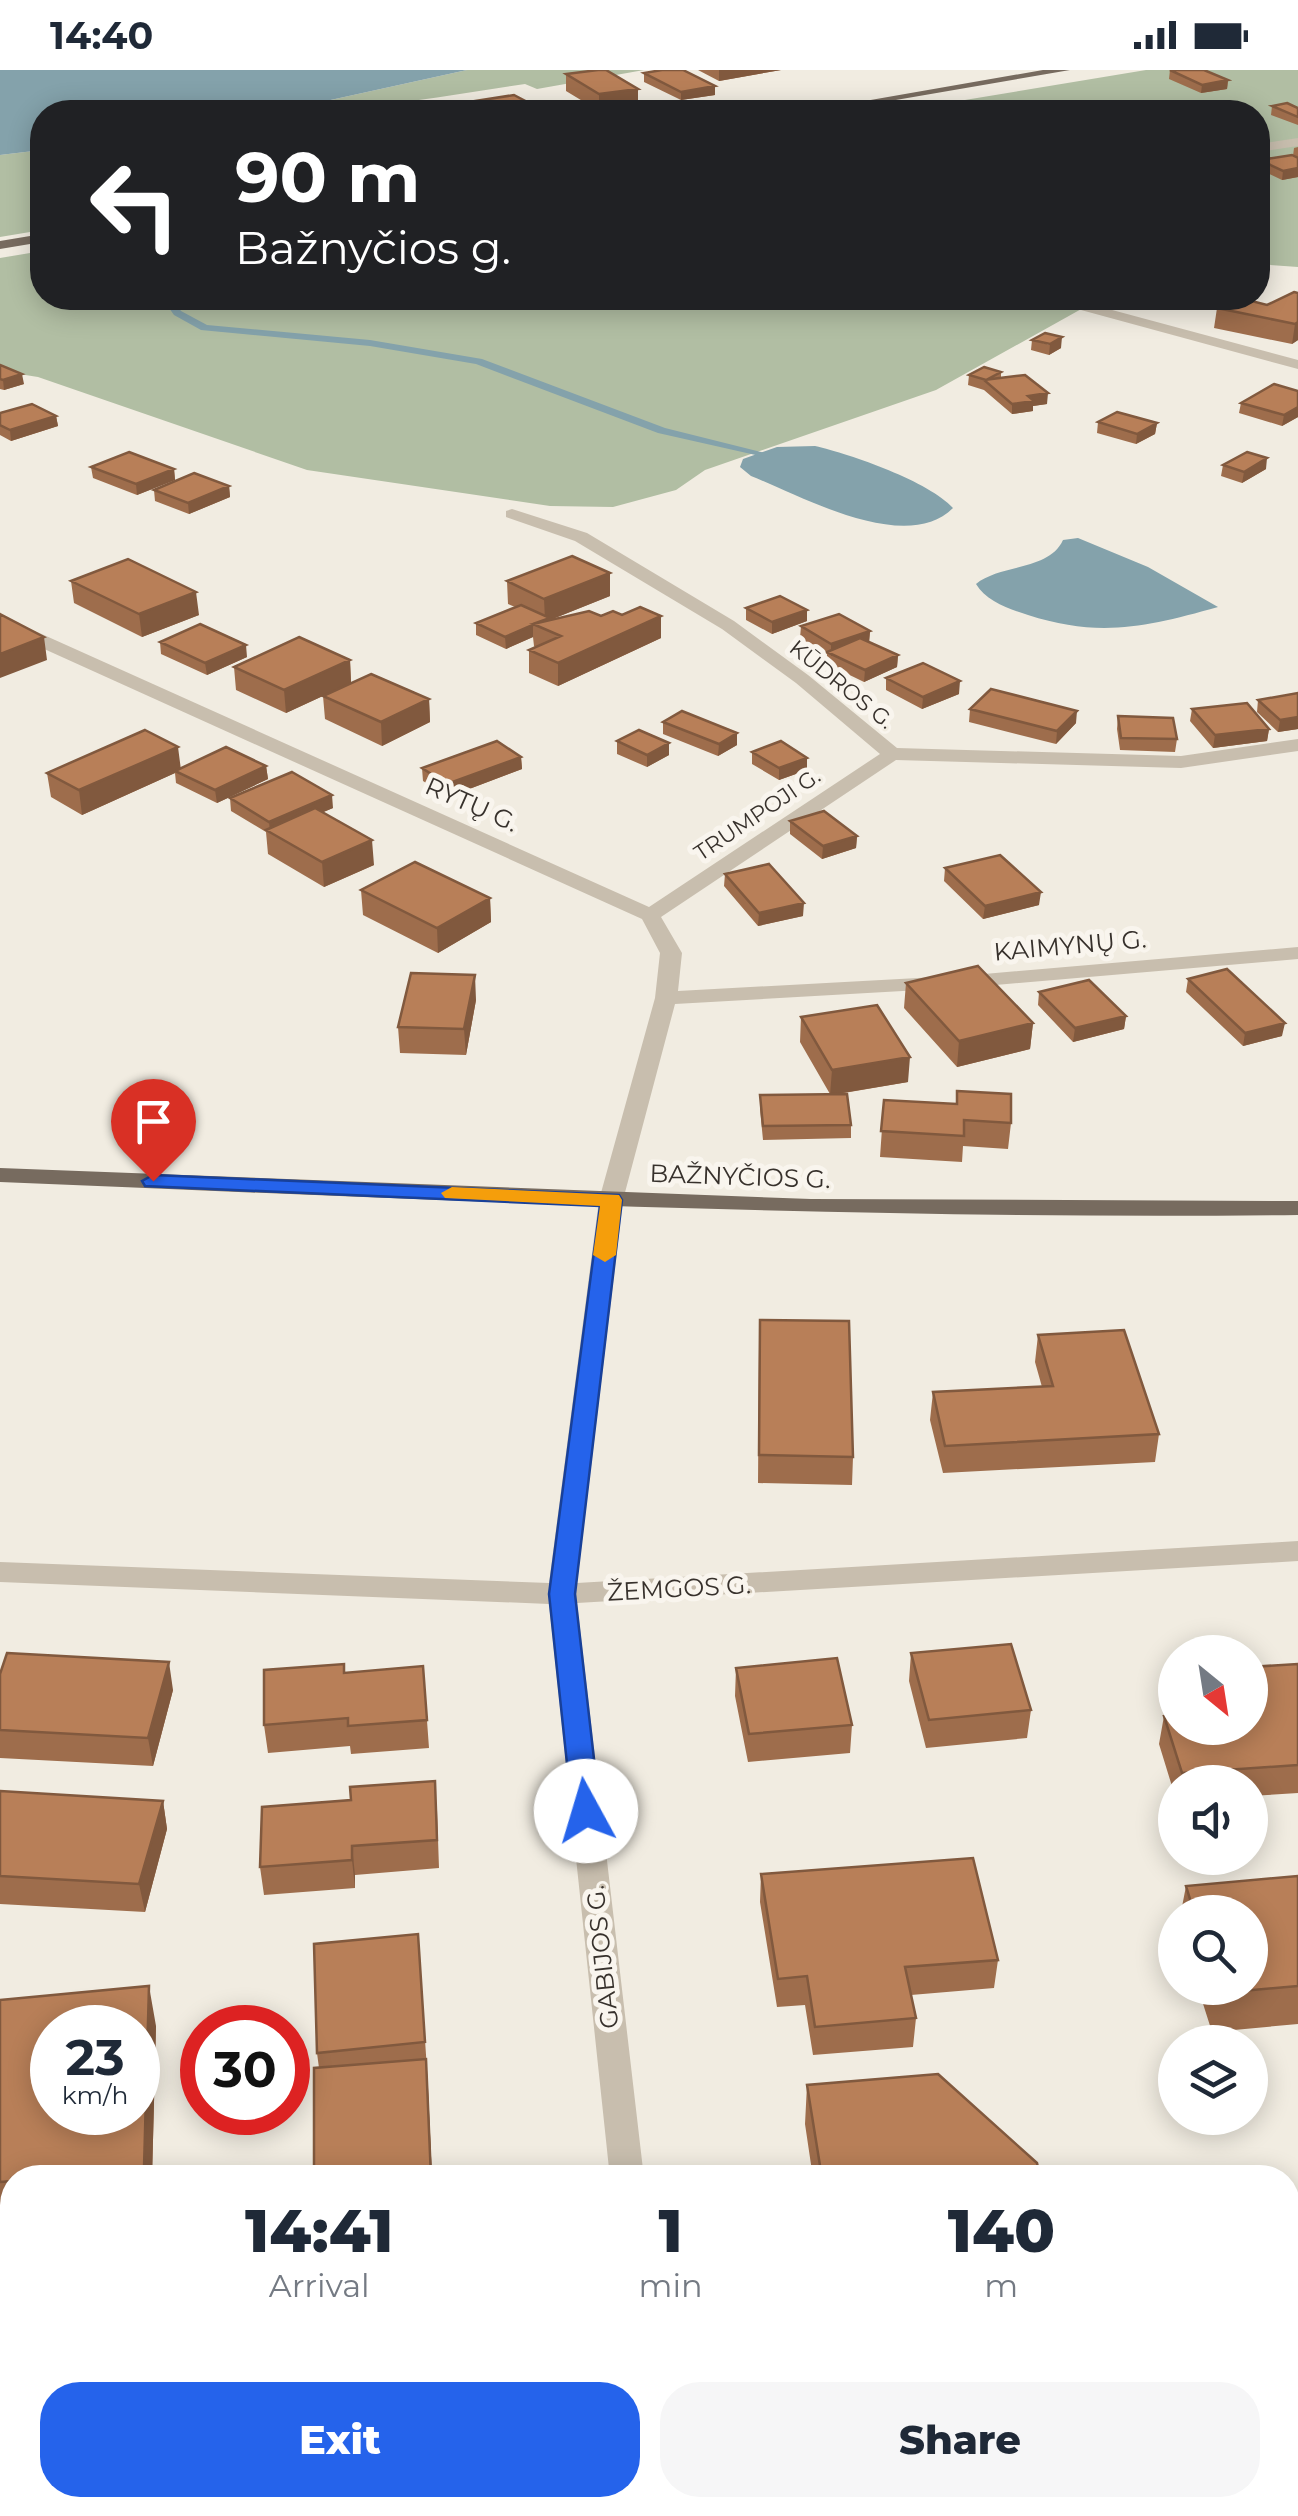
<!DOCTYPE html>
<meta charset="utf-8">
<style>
:root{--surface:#fff;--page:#f6f6f7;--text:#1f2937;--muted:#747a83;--accent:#2563eb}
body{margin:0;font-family:Montserrat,sans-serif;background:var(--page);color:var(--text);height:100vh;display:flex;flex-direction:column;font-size:38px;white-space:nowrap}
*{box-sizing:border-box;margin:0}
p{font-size:32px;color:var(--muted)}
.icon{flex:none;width:55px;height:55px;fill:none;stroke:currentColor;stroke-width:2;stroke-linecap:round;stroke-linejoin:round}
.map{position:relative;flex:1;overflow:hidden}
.drawer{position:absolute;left:0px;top:2095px;width:1300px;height:352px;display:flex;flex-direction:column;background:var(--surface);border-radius:40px 40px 0 0;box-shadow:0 5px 25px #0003}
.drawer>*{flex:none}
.hud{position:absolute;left:30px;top:30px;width:1240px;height:210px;border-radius:40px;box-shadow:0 5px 25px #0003;background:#202124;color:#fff;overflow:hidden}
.needle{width:65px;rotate:150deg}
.tools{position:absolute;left:1158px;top:1565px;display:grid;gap:20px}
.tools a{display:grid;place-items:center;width:110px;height:110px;border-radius:50%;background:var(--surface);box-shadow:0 5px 25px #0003;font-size:50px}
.speed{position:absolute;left:30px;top:1935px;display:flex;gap:20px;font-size:50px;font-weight:700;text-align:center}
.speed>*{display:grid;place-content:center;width:130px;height:130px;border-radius:50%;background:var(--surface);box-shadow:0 5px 25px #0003;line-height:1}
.speed small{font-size:25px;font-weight:400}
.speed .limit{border:15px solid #d22;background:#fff;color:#111}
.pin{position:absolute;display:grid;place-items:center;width:85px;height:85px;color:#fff;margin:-102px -42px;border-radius:50% 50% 50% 0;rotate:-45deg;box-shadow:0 0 10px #0007}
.pin .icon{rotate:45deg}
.me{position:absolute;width:110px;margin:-55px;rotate:354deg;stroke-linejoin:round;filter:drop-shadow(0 0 8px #0008)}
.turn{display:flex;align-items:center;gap:35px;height:210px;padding:0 40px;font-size:45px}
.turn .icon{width:130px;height:130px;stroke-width:2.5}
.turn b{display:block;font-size:70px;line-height:85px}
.eta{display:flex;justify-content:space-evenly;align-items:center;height:170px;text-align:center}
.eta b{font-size:60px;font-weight:800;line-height:70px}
.button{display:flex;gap:20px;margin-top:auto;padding:20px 40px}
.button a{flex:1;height:115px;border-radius:40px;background:var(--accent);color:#fff;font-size:40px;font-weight:800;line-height:115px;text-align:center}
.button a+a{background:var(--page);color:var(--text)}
.status{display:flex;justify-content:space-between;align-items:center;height:70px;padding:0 50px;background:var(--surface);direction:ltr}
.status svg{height:28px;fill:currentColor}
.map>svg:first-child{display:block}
.green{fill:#b1bea3}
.water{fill:#84a2ab}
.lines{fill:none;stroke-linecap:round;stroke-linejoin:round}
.stream{fill:#84a2ab;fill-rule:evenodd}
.minor{fill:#c8beae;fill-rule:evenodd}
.major{fill:#776b5f;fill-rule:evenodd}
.wall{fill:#9e6d4c}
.shaded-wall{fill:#81593e}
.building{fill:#b87f58;stroke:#81593e;stroke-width:2.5;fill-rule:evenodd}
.route{fill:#2563eb;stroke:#184099;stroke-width:2.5}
.slow{fill:#f59e0b}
.labels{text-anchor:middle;stroke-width:10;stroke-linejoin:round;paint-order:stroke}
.far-street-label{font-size:22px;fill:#37312c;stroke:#f9f5ee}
.street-label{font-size:25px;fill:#37312c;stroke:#f9f5ee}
</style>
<div class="status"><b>14:40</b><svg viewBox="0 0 49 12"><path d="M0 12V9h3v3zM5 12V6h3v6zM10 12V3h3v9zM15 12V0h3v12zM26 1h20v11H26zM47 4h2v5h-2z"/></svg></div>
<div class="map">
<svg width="1298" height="2446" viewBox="0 0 1298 2446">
<rect width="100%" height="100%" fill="#f1ece1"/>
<path class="green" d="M467,0H644L537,19L525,14C442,26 360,42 276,42Z
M1146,0H1298V70L1258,75V42H892Z
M1298,75V197L1258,194V81Z
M42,80V160L0,167V85Z
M42,181V228H1101L936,320L705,400L676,420L613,437L550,436L307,400L38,307L0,301V188Z"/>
<path class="water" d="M0,0H467L276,42H42V80L0,85Z
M815,376C851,384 930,412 953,438C906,485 801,426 751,406L740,397L743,389L777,377Z
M1078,468L1148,497L1218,537C1147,557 1099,568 1028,545C1009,539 986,531 976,514C1000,494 1049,501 1063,470Z"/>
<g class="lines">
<path class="stream" d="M162,228H172L181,241L207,255L370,270L482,289L665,358L765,383L760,386L658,363L476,294L370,276L201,260L174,245Z"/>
<path class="minor" d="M1298,68V76L1258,82V74Z
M1075,230L1298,290V299L1070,237V231Z
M512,439L587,463L734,551L808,605L897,678L1181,686L1298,669V681L1181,698L896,690L661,847L682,883L678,921L973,905L1298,877V889L973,917L675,934L623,1130L577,1513L1298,1471V1491L577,1533L644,2108H610L549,1534L0,1512V1492L549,1513L599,1130L655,928L660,883L642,849L0,559V547L6,548L649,837L880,684L796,613L722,559L575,471L506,447V441Z
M0,2303H12V2337H0Z
M643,2435H681L682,2446H644Z"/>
<path class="major" d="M1043,0H1070L826,42H802Z
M42,164V172L0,179V171Z
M0,1098L811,1129L1298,1131V1145C865,1150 433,1130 0,1112Z"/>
</g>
<path class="wall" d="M698,0H781L719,11Z
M1170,0L1228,10L1227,19L1201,23L1169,9Z
M644,3L715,25L681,30L644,12Z
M566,4L638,19V36L599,41L566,21Z
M469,32L530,42H472L469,41Z
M1272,36L1298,38V55L1271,45Z
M1298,77V107L1282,110L1259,99L1260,90L1293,86L1294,78Z
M1298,223V270L1292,274L1214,258L1217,238L1232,231L1219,228H1251L1247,229L1267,235Z
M1032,270L1061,278L1049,285L1031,280Z
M0,295L24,314L4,320L0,319Z
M1001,302V308L1047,334L1033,336V341L1012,344L984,320L968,315L969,305Z
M1298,321V347L1282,356L1239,343L1241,333Z
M0,343L56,346L58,356L11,371L0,365Z
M1098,352L1157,353L1155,364L1136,374L1097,363Z
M1223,395L1266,399L1242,413L1221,406Z
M91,397L174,399L175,410L137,425L93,408Z
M229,416L230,427L189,444L155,431L154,420Z
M71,511L199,545L142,567L74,533Z
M507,511L610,526L550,550L661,568L558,616L529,603V580L535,577L534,576L533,567L506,579L476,565V553L515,537L508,534Z
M746,538L807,551L772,564L746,550Z
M801,556L870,561L869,572L898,585L897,597L864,612L827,594V584L800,568Z
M160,572L247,587L207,605L161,584Z
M350,590L351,613L286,643L236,620L234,597Z
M886,608L959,624L922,639L886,620Z
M1298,623V659L1278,662L1257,642L1258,630Z
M323,626L429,629L430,652L382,676L325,649Z
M970,639L1076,653L1056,674L969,652Z
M1192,639L1269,659L1267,671L1213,678L1190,651Z
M1118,646L1177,669L1175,682L1120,680L1117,659Z
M663,652L737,675L718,686L663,664Z
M617,671L669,673V685L647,697L617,684Z
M752,682L807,700L779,710L752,694Z
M521,687L522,699L448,727L423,711L422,698Z
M266,696L268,709L217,733L176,713L175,703L82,745L51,727L47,703Z
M230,728L333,738L323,742L374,795L324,817L268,784L266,762L231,741Z
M790,751L857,766L856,778L822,789L790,764Z
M945,798L1039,835L983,849L944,811Z
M725,804L803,846L758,856L724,816Z
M361,820L490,828L491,852L438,883L363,845Z
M1188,909L1282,966L1243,976L1186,922Z
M906,913L1033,953L1030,979L957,997L904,938Z
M1039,922L1126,946L1124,959L1073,972L1038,935Z
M476,930L466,985L400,983L398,957Z
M801,947L908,1012L838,1024L851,1055V1068L763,1070L760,1039V1025L830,1024L800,972Z
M884,1030L1011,1053L1008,1079L963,1076L962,1092L880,1087Z
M1038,1265L1159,1364L1155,1392L943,1403L930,1350L933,1322L1042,1317L1035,1292Z
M759,1277L853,1387L852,1415L758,1413Z
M911,1583L1031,1640L1027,1668L926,1678L909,1611Z
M1298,1594V1723L1250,1726V1712H1175V1726L1159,1674L1164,1646L1175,1658Z
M423,1596L429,1678L351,1684L350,1676L268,1683L264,1655L345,1603Z
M736,1598L852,1655L850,1683L748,1692L735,1626Z
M0,1604L173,1620L153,1696L0,1688Z
M0,1721L163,1731L167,1759L145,1842L0,1834Z
M437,1740L439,1798L355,1805V1818L264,1825L260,1797Z
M761,1804L998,1890L994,1918L911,1925L916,1948L913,1977L813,1985L805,1935L777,1937L760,1832Z
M1298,1806V1954L1212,1962L1198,1918H1250V1842H1181L1186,1816Z
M418,1864L427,2000L432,2108H314L319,1998L317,1983Z
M0,1930L156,1956L152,2108H12V2151L0,2152Z
M807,2015L1040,2108H813L805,2054Z
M917,2435H1062L1064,2446H919Z"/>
<path class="shaded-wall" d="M719,0H781L719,11Z
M1228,10L1227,19L1201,23L1202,15Z
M715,16V25L681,30V22Z
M638,19V36L599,41V24Z
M529,33L530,42H484V41Z
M1298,98V107L1282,110L1283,101Z
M1298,252V270L1292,274L1295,254Z
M1062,267L1061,278L1049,285L1050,274Z
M22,304L24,314L4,320L3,310Z
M1048,323L1047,334L1033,336V341L1012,344V334L1028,326Z
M1298,337V347L1282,356L1284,345Z
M56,346L58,356L11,371L10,360Z
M1157,353L1155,364L1136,374L1137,364Z
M1267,388L1266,399L1242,413L1244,402Z
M174,399L175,410L137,425L136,414Z
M229,416L230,427L189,444L188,433Z
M610,503V526L550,550H545L544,529Z
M196,522L199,545L142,567L139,544Z
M807,540V551L772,564V552Z
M661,546V568L558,616V593Z
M533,555V567L506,579L505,567Z
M870,561L869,573L831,586V574Z
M44,567L47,590L0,608V584Z
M246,575L247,587L207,605L205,593Z
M898,585L897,597L864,612L865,600Z
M350,590L351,613L286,643L284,620Z
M960,611L959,624L922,639L923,627Z
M429,629L430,652L382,676L381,652Z
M1077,641L1076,653L1056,674L1057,661Z
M1298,647V659L1278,662L1280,650Z
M1269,659L1267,671L1213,678L1215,665Z
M737,663V675L718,686L719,674Z
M669,673V685L647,697V685Z
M178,677L181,700L175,701V703L82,745L79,720Z
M521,687L522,699L448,727L447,714Z
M807,688V700L779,710V698Z
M266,696L268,709L217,733L215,720Z
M332,725L333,738L272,764L270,762L269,752Z
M857,766L856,778L822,789L823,776Z
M372,770L374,795L324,817L322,792Z
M1041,822L1039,835L983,849L985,836Z
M490,828L491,852L438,883L437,858Z
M804,833L803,846L758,856L759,843Z
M475,905L476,930L466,985L464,959Z
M1126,946L1124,959L1073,972L1075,958Z
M1033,953L1030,979L957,997L959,971Z
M1285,953L1282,966L1243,976L1245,963Z
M910,987L908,1012L830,1025L832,1000Z
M169,1592L173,1620L153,1696L148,1668Z
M163,1731L167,1759L145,1842L139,1814Z
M352,1776L355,1805V1818L352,1790Z
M149,1916L156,1956L152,2108H146L144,2098Z
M426,1989L428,2017L432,2108H431Z"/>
<path class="building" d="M598,0H606L638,19L599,24L566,4Z
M662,0H683L715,16L681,22L644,3Z
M1170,0H1204L1228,10L1202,15Z
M514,25L529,33L484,41L469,32Z
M1287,33L1298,38V47L1272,36Z
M1292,85L1298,88V98L1283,101L1260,90Z
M1294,222L1298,223V252L1295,254L1217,238L1240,228L1267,235Z
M1045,263L1062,267L1050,274L1032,270Z
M0,295L22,304L3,310L0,309Z
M984,297L1001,302L986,310L969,305Z
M1025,305L1048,323L1028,326L1034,331L1012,334L984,310Z
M1274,314L1298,321V337L1284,345L1241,333Z
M32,334L56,346L10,360L0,355V343Z
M1117,342L1157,353L1137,364L1098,352Z
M129,382L174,399L136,414L91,397Z
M1247,382L1267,388L1244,402L1223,395Z
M194,403L229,416L188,433L154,420Z
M572,486L610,503L544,529L507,511Z
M128,489L196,522L139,544L71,511Z
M780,526L807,540L772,552L746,538Z
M521,535L550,548L533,554H535L505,567L476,553Z
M640,537L661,546L558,593L529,580L561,566L533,554L589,541L601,546L613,541L622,545Z
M0,544L44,567L0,584Z
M839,544L870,561L831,574L801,556Z
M200,554L246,575L205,593L160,572Z
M299,567L350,590L284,620L234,597Z
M860,568L898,585L865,600L827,582Z
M923,593L960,611L923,627L886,608Z
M371,604L429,629L381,652L323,626Z
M991,619L1077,641L1057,661L970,639Z
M1298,623V647L1280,650L1258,630Z
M1247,633L1269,659L1215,665L1192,639Z
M682,641L737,663L719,674L663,652Z
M1118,646L1173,648L1177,669L1121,668Z
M145,660L178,677L79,720L47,703Z
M639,660L669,673L647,685L617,671Z
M497,671L521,687L447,714L422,698Z
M781,671L807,688L779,698L752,682Z
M226,677L266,696L215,720L175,701Z
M292,702L332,725L269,752L230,728Z
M315,738L372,770L322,792L266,760Z
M824,741L857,766L823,776L790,751Z
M1000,785L1041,822L985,836L945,798Z
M415,792L490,828L437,858L361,820Z
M769,794L804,833L759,843L725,804Z
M978,896L1033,953L959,971L906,913Z
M1227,899L1285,953L1245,963L1188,909Z
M411,903L475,905L464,959L398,957Z
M1089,910L1126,946L1075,958L1039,922Z
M877,935L910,987L832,1000L801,947Z
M957,1021L1011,1024V1053L964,1050V1066L881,1061L884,1030L957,1034Z
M847,1024L851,1055L763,1056L760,1025Z
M760,1250L849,1251L853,1387L759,1385Z
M1124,1260L1159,1364L945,1376L933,1322L1053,1316L1038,1265Z
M1011,1574L1031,1640L929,1650L911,1583Z
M7,1583L169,1592L148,1668L0,1660V1604Z
M837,1588L852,1655L749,1664L736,1598Z
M344,1594V1603L423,1596L427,1650L348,1656V1648L264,1655V1600Z
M1298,1594V1695L1182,1703L1164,1646L1175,1645V1658H1250V1597Z
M435,1711L437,1770L352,1776V1790L260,1797L262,1737L351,1730L350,1717Z
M0,1721L163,1731L139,1814L0,1806Z
M973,1788L998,1890L905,1897L916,1948L815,1957L807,1906L778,1909L761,1804Z
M1298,1806V1916L1220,1923L1219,1918H1250V1842H1194L1186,1816Z
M418,1864L425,1972L317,1983L314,1874Z
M149,1916L144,2098L47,2108H12V2111L0,2112V1930ZM52,1958H138V2042H52Z
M426,1989L431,2108H314V1998Z
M938,2004L1037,2093L1040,2108H822L807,2015Z
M510,2098V2108H442V2102Z
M925,2435H1062L1064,2446H927Z"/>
<path class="route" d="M153,1105L619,1125L622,1130L575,1524L600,1741L596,1748L586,1752L576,1748L572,1741L549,1524L600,1136L145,1116L142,1111Z"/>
<path class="slow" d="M452,1117L619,1125L622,1130L616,1185L605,1192L593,1185L600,1136L445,1128L441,1123Z"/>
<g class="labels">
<g class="far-street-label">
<text transform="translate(842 614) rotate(39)" y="8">KŪDROS G.</text>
<text transform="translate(757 744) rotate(-34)" y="8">TRUMPOJI G.</text>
</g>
<g class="street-label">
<text transform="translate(472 734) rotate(24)" y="9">RYTŲ G.</text>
<text transform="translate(1070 875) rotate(-5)" y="9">KAIMYNŲ G.</text>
<text transform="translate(740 1106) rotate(2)" y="9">BAŽNYČIOS G.</text>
<text transform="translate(679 1518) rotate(-3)" y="9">ŽEMGOS G.</text>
<text transform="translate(602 1887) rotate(-96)" y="9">GABIJOS G.</text>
</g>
</g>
</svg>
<div class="tools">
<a><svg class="needle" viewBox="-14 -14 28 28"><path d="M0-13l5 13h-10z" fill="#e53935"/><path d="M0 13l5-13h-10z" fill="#747a83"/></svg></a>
<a><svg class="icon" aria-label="sound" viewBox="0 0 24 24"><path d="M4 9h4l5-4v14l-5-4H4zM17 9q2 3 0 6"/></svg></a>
<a><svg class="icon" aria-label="search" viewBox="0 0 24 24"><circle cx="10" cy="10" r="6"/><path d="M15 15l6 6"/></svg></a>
<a><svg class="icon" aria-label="layers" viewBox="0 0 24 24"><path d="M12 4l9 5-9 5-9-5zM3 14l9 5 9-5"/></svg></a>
</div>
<div class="speed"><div>23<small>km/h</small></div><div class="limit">30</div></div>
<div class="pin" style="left:153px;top:1111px;background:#d93025"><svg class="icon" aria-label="arrive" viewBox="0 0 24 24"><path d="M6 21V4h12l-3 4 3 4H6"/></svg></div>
<svg class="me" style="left:586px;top:1741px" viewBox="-20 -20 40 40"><circle r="19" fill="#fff"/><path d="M0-13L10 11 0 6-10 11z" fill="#2563eb"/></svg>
<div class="hud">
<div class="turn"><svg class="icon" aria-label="left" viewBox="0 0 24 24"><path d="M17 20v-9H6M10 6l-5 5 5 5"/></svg><div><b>90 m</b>Bažnyčios g.</div></div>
</div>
<section class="drawer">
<div class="eta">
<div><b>14:41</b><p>Arrival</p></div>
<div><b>1</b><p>min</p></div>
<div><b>140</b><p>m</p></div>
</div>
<div class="button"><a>Exit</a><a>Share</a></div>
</section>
</div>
